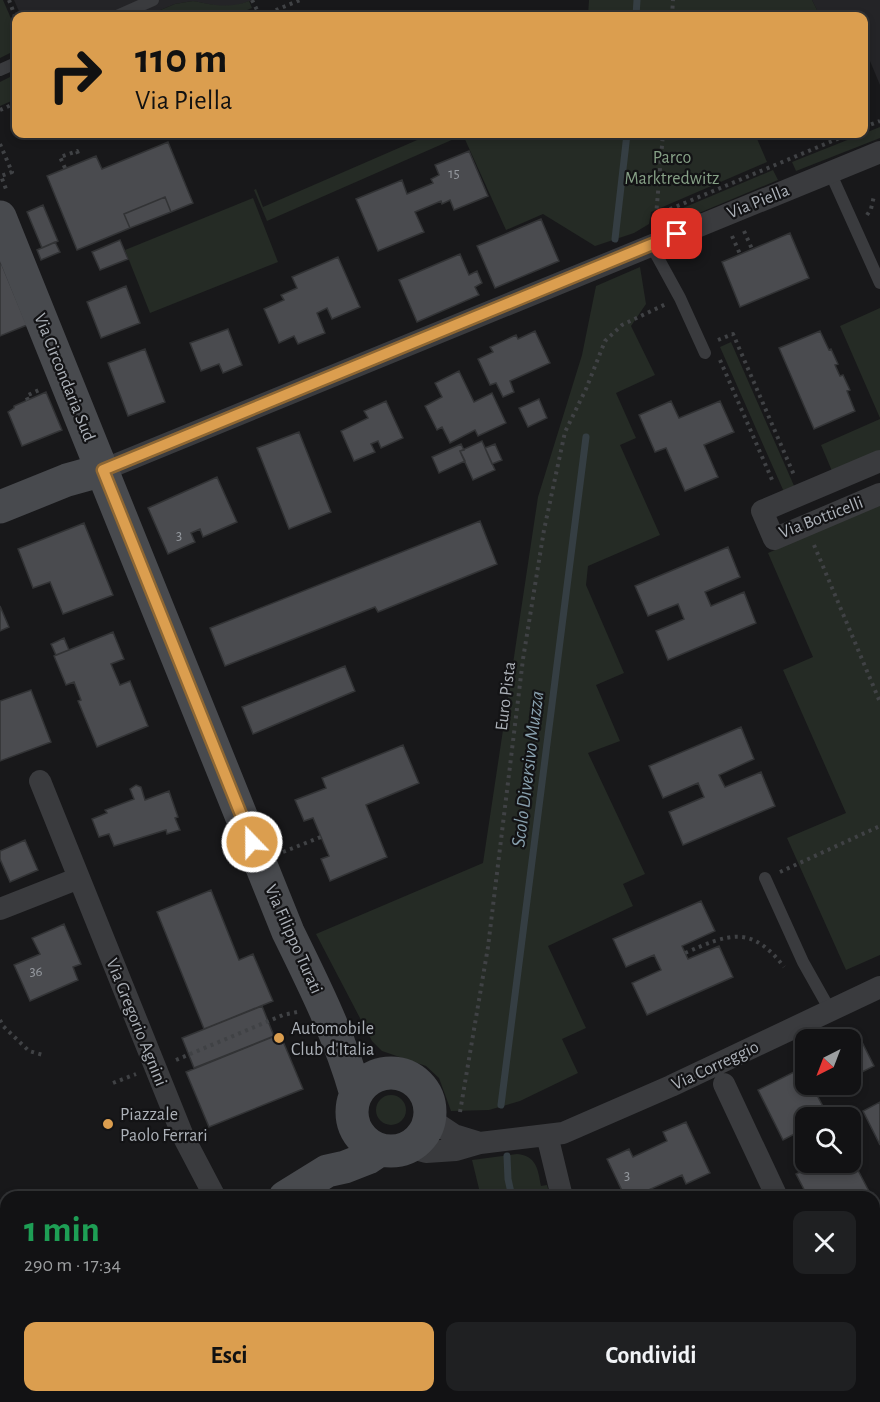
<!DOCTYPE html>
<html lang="it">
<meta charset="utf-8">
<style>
:root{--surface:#121214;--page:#1f2022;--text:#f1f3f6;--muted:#9c9ea0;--line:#313234;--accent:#db9e4f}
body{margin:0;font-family:"Alegreya Sans",sans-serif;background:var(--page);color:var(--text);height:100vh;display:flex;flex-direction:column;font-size:22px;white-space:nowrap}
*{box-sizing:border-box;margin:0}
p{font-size:20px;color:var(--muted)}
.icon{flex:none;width:33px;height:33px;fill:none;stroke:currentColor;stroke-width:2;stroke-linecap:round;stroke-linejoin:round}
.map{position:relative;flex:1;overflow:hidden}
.side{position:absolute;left:0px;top:1191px;width:880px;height:212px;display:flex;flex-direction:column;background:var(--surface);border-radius:18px 18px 0 0;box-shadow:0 3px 9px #0003,0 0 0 2px var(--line)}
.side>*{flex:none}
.hud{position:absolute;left:12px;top:12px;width:856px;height:126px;border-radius:12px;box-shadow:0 3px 9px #0003,0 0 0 2px var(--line);background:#db9e4f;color:#111;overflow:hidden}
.needle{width:39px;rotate:222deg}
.buttons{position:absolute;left:795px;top:1029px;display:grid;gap:12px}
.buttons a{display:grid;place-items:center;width:66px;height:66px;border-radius:12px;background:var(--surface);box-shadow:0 3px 9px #0003,0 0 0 2px var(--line);font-size:30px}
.pin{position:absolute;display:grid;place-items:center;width:51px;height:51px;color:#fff;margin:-26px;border-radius:12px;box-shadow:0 3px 9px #0006}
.me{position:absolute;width:66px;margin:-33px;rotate:338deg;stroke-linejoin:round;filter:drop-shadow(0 0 4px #0008)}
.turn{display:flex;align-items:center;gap:21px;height:126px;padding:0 24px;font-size:27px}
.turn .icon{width:78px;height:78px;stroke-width:2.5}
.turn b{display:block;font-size:42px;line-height:51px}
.round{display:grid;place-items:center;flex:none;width:63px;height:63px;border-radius:12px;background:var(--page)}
.head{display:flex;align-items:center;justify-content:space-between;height:102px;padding:0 24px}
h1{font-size:36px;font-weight:700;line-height:45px;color:#1e9e55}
.primary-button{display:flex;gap:12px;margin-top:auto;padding:12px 24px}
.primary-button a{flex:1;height:69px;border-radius:12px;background:var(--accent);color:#111;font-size:24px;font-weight:700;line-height:69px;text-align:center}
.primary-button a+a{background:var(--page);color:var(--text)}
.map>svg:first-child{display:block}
.built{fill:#242427}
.green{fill:#252b25}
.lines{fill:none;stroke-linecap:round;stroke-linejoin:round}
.stream{stroke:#353e43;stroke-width:7}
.building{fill:#4a4b4f;stroke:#323335;stroke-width:1.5}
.path{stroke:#404245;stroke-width:4;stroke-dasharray:3 4.5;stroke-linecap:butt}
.lane{stroke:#3a3b3e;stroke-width:12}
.street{stroke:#3a3b3e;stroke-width:22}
.secondary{stroke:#484a4e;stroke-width:33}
.route-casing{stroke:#8e6733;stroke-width:15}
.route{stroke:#db9e4f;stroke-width:10}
.poi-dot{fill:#db9e4f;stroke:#131315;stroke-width:2}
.labels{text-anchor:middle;stroke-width:4.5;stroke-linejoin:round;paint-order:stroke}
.number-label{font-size:15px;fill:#94989e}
.park-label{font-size:18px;fill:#86a086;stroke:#131315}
.street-label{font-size:18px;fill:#acb1b8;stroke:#131315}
.poi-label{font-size:18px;fill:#acb1b8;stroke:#131315;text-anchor:start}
.water-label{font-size:20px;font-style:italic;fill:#88a0ae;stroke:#131315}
</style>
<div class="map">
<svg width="880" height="1402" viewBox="0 0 880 1402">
<rect width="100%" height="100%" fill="#18181a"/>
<path class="built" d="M14,0H253L235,6L223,7L193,1L175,4L146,16H21Z
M812,0H880V85L870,61L864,63V16H820Z"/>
<path class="green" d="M0,0H3L16,30V50L0,58Z
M589,0H812L820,16H588Z
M193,1C215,5 228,9 249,1L252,8L233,16H146L175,4Z
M16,74V99L0,106V82Z
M880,127V138L796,171L792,162Z
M431,134H755L767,162L651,212L649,224L634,233L595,246L543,214L506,230L463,135L267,221L254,190L256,189L263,207Z
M773,170L778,180L668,226L664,216Z
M253,198L278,262L150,313L125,250Z
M640,267L646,304L631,326L655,375L616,393L636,438L620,445L660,535L588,566L586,585L624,673L596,685L620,741L588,753L645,874L623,884L633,906L548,946L586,1028L562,1039L578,1073L520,1101L489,1110L451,1111L439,1078L426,1066L382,1051L372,1041L316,934L483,863L538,497L582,355L596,286Z
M880,308V418L840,326Z
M731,342L795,488L784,492L720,347Z
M880,419V450L832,471L821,445Z
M880,504V955L846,970L787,838L846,813L783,670L813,657L768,553Z
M376 1110a15 15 0 1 1 30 0a15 15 0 1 1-30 0Z
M517,1154C537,1156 538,1170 541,1186L547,1185L550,1197H481L472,1160Z"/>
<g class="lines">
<path class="stream" d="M636,16L637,0
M615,239L627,134
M501,1105L586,437
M507,1156L508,1179L512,1197
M559,1396L561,1402"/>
</g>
<path class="building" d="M168,142L193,203L171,212L165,197L124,214L130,228L77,250L47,176L96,156L102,169Z
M469,151L488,196L454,210L450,200L442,204L441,201L415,212L424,232L378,251L356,199L402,180L407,194L433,183L431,179L439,175L435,165Z
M165,197L171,212L130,228L124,214Z
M43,205L58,241L42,248L27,212Z
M541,219L559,261L495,288L477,246Z
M790,233L809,278L740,307L722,262Z
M120,240L128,259L100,270L92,252Z
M55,242L60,252L41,260L37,250Z
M460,254L469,275L477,271L482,283L475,287L479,295L417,322L399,280Z
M338,257L360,307L332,319L327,308L317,313L325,333L298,344L294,336L279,343L264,309L284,300L281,295L297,288L292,277Z
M0,260L27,325L0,336Z
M126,286L140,323L101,338L87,302Z
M228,329L242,365L223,373L219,364L201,371L190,343Z
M535,331L550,363L510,381L514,392L503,397L496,383L490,385L478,359L493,352L490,347L516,335L518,339Z
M820,331L829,350L831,349L838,364L835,365L840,376L843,375L850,390L847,391L855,411L814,429L779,348Z
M145,349L165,402L128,416L108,363Z
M459,371L474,402L492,393L506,423L478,436L475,430L450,443L442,427L437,430L425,406L442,397L435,383Z
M46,392L62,430L22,446L8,412L14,408V406Z
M539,399L547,418L528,427L519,408Z
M386,401L403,438L381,448L378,441L371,444L375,452L354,461L341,431L368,418L364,411Z
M671,401L679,418L720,401L734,432L704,445L718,477L685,491L666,448L655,452L639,415Z
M299,432L331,512L289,529L257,448Z
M482,441L495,470L473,480L460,451Z
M461,444L464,450L460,451L465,461L439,473L432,457Z
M495,444L502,460L492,464L485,448Z
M217,477L237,522L203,537L200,529L191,533L195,542L168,554L148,508Z
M480,521L497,564L378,612L375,607L225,666L210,628Z
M84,523L113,595L63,614L50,582L33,588L18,549Z
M728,547L740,577L705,592L711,606L744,592L756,623L668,660L656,631L684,619L678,604L648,616L635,586Z
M0,606L9,627L0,631Z
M113,632L124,659L111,664L120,685L130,681L148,726L97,747L78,701L81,700L74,682L66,685L54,656Z
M64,638L69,650L56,655L51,644Z
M345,666L355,691L253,734L242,707Z
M31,690L51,742L0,761V701Z
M741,727L754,759L719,775L725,787L761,772L775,806L683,845L669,812L704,797L698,783L663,798L649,766Z
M403,745L419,783L366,805L387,857L330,881L321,859L329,856L313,818L304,821L295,800L326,788L322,778Z
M136,785L141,787L145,800L169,791L178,817L175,818L180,830L167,834L166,830L114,846L109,834L99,837L92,819L107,813L105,810L134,799L130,789Z
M25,840L38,870L10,882L0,859V851Z
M211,890L239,960L253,954L273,1001L204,1029L157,912Z
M701,901L715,931L682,946L688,959L719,946L733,977L647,1015L632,983L661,970L654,955L626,967L613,939Z
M64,924L81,964L73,967L78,980L30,1001L14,965L40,954L32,938Z
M262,1006L274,1036L194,1068L182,1038Z
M280,1034L303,1089L209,1127L186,1072Z
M860,1038L874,1066L850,1078V1043Z
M806,1066V1084H838L817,1095L828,1116L806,1118V1128L783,1140L758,1090Z
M880,1102V1145L863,1111Z
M686,1122L710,1173L686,1184L682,1175L646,1191L649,1197H625L607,1159L629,1149L633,1157L667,1141L663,1132Z
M850,1155L872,1197H808L796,1174L819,1162H850Z
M880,1271V1309L874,1298V1273Z
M0,1275L6,1289V1322L0,1325Z
M44,1396H81L83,1402H31Z
M292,1396H358L361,1402H295Z
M449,1396H494L495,1402H450Z
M652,1396H677L666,1402H655Z"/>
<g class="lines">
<path class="path" d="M9,0L16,19
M252,0L260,16
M262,16L300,0
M672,16L673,0
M0,110L16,103
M864,127L880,121
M0,144L12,172L1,176L6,189
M65,168L60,157L77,151L79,156
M656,215L849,134
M867,215L871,209L874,196
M656,216L663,134
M744,231L752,249
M732,236L740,254
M718,340L733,334L794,475
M720,360L773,482
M28,400L26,396L39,390
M814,545L880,702
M283,852L321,837
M780,872L880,826
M685,953C729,934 751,924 784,967
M0,1020L3,1026L29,1051L43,1055
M176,1060L283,1015L297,1012
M113,1083L136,1074
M460,1112L488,947L523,659L544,530L565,432L586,389L605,341L622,325L666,304"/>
<path class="lane" d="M117,16L153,0
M0,70L16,63
M830,172L880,283
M651,245L680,298L705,353
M765,878L803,962L830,1010
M239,1396L243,1402"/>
<path class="street" d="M880,461L762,511L774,539L880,494
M103,470L880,152
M40,781L183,1136L215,1197
M0,909L79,878
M724,1084L777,1197
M430,1119L454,1135L480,1143
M547,1135L562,1197
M408,1147L426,1152L456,1150L480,1143L563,1133L671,1086L880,987
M603,1396L604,1402
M872,1396L874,1402"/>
<path class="secondary" d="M0,217L288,932C314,985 340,1037 356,1094
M0,507L67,480L103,470
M352 1112a39 39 0 1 1 78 0a39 39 0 1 1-78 0Z
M285,1197L327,1171L345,1167L368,1158L380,1150
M0,1387L6,1384"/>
</g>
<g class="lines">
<defs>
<path id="route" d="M252,842L103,470L677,234"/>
</defs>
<use href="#route" class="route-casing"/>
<use href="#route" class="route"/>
</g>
<g class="poi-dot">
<circle cx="279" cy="1038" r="6"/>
<circle cx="108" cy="1124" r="6"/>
</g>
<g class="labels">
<g class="number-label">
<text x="454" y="178">15</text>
<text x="179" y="540">3</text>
<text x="36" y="976">36</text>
<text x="627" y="1180">3</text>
</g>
<g class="park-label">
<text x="672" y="163">Parco<tspan x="672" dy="21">Marktredwitz</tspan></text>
</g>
<g class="street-label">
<text transform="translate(758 201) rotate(-22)" y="6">Via Piella</text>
<text transform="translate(65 377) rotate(68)" y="6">Via Circondaria Sud</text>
<text transform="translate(821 517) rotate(-21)" y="6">Via Botticelli</text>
<text transform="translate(505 696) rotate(-83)" y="6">Euro Pista</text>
<text transform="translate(294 939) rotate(66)" y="6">Via Filippo Turati</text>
<text transform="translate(137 1022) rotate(68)" y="6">Via Gregorio Agnini</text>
<text transform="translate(715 1065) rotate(-25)" y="6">Via Correggio</text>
</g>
<g class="poi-label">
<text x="291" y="1034">Automobile<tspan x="291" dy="21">Club d'Italia</tspan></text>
<text x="120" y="1120">Piazzale<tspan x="120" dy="21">Paolo Ferrari</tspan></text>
</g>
<g class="water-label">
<text transform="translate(527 769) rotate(-83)" y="7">Scolo Diversivo Muzza</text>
</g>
</g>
</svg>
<div class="buttons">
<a><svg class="needle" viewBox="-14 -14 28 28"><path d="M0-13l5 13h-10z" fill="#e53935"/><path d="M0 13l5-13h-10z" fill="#9c9ea0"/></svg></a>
<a><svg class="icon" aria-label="search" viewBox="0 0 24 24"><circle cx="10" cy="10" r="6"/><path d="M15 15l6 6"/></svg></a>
</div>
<div class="pin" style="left:677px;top:234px;background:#d93025"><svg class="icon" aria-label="arrive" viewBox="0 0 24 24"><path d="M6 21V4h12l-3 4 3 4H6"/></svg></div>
<svg class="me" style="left:252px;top:842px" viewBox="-20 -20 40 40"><circle r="17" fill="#db9e4f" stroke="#fff" stroke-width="3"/><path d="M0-11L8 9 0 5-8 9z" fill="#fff"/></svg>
<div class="hud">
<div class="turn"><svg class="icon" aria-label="right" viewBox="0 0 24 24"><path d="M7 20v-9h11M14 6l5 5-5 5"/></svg><div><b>110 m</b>Via Piella</div></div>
</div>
<section class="side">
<div class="head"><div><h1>1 min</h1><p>290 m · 17:34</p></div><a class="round"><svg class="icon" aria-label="close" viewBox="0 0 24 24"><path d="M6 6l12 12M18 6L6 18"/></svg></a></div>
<div class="primary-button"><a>Esci</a><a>Condividi</a></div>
</section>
</div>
